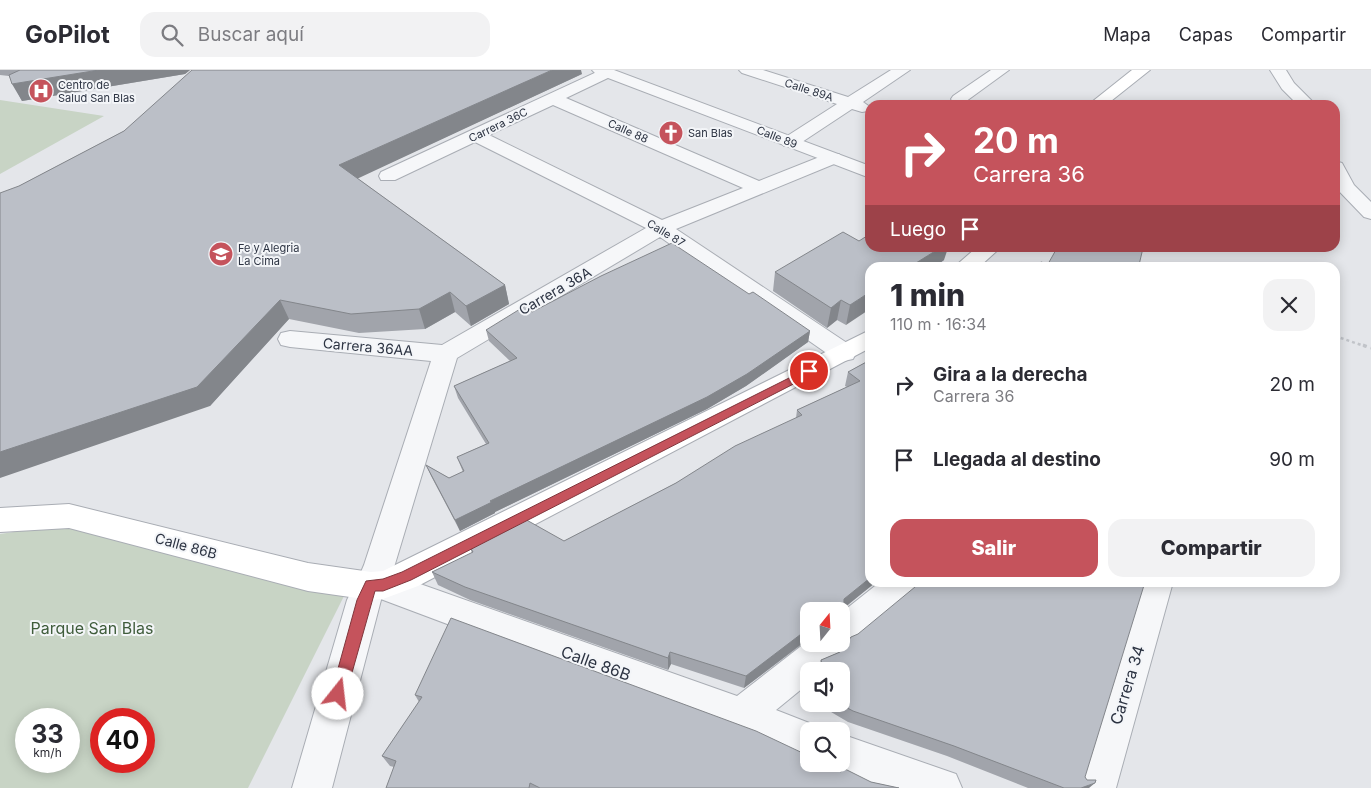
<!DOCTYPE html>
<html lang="es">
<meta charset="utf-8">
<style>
:root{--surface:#fff;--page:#f2f2f3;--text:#2b2b33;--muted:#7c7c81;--line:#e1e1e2;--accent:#c5535c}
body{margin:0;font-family:Inter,sans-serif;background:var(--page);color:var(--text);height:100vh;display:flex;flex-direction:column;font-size:19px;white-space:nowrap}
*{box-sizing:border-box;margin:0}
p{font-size:16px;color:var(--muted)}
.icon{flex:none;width:28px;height:28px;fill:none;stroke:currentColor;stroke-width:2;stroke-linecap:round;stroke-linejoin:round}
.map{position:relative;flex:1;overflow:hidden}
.sheet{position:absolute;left:865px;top:192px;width:475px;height:325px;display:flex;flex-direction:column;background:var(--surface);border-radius:15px;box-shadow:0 2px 12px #0003}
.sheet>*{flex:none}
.top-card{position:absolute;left:865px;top:30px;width:475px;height:152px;border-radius:15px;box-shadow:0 2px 12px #0003;background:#c5535c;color:#fff;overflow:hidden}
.needle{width:32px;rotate:18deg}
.tools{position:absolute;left:800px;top:532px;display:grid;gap:10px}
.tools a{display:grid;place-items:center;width:50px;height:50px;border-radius:10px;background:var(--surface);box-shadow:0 2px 12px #0003;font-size:25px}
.speed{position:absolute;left:15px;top:638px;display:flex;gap:10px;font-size:25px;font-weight:700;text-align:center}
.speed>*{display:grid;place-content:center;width:65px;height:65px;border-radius:50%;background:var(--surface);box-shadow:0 2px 12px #0003;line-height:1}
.speed small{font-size:12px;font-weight:400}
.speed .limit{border:8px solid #d22;background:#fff;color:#111}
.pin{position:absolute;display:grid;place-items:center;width:42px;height:42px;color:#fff;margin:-21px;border:2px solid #fff;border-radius:50%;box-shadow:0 1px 5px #0007}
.me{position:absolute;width:55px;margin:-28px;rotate:16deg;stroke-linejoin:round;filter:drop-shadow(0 0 4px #0008)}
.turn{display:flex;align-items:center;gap:18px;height:105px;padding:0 25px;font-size:22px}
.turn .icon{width:65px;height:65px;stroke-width:2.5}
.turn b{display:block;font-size:35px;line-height:42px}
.then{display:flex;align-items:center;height:48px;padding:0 25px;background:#0003;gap:10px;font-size:19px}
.round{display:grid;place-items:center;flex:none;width:52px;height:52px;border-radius:15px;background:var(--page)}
.overview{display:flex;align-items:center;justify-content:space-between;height:85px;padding:0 25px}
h1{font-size:30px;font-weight:800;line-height:38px}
.action{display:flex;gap:10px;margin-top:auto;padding:10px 25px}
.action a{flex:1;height:58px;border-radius:15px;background:var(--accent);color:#fff;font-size:20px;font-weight:800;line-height:58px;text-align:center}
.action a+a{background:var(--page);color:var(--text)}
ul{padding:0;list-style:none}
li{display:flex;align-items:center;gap:15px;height:75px;padding:0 25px}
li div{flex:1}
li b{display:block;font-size:19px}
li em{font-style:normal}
header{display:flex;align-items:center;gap:30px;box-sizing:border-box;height:70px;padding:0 25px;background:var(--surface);border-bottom:1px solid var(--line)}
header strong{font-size:24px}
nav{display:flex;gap:28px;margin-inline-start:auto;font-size:18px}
.search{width:350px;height:45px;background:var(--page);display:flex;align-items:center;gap:12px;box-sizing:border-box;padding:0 18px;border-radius:15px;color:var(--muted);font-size:19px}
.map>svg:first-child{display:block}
.green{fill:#c8d4c5;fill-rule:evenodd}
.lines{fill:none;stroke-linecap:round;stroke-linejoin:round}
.minor-casing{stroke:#a9adb4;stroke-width:2}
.tertiary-casing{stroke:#a9adb4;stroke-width:2}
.secondary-casing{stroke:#a9adb4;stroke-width:2}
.path-far1{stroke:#c1c4c9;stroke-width:2.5;stroke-dasharray:3 3;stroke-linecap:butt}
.path{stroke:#c1c4c9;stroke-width:3;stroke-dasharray:4 4;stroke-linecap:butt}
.minor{fill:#f6f7f9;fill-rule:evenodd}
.tertiary{fill:#f6f7f9;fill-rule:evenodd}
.secondary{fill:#fff;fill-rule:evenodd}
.wall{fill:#a1a4ab}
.shaded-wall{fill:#83868b}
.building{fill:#bbbfc7;stroke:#83868b}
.route{fill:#c5535c;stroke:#80363c}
.labels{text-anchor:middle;stroke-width:4;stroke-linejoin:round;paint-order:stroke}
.far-poi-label{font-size:11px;fill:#2c3342;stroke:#f3f5f8;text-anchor:start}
.far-street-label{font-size:11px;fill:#2c3342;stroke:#f3f5f8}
.street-label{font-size:14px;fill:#2c3342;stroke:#f3f5f8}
.near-park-label{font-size:16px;fill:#3f5c3b;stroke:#f3f5f8}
.near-street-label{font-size:16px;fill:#2c3342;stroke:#f3f5f8}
</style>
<header>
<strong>GoPilot</strong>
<div class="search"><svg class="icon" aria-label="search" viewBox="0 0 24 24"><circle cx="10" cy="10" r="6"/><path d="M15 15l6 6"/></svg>Buscar aquí</div>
<nav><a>Mapa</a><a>Capas</a><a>Compartir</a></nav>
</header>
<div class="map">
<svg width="1371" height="718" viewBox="0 0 1371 718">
<rect width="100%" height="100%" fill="#e4e6ea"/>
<path class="green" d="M0,30L104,46L0,104Z
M61,455L344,526L248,718H0V464ZM26,649H69V691H26ZM101,649H144V691H101Z"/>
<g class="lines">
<defs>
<path id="minor" d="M601,0H613L615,3L612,6L566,28L759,111L827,84H839L842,88L839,92L676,159L853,277L856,283L853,289L844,291L835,289L660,167L457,288L392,504L737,626L809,570V574H841V543L880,512H921L917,522L853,575L846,578C839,594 825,601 809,601V613L776,640L822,658L824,661H809V690L378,528L371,530L359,526L355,516L364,495L431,291L290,277L281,275L278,269L281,263L290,261L442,275L646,158L475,72L395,110H381L379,106L381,102ZM553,35L743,118L662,150L489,65Z
M739,0H763L848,27L891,0H910L863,32L870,37L868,41L862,42L852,39L796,76H784L781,72L784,68L837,34L742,3Z
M991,0H1009L965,32H953L951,29L953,26Z
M1270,0H1286L1294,13L1316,35H1298L1282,19Z
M1335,91L1342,93L1354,115L1371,132V149L1364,147L1336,118Z
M1141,512H1173L1116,718H1076Z
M841,664L956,704L962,718H886L827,697L826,694H841Z"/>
<path id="tertiary" d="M592,0H614L870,96V108L595,3Z
M371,502L383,506L387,516L381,530L332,718H292L347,530L359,506Z"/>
<path id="secondary" d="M1132,0H1150L1106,35H1088Z
M976,178H1000L978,198H953Z
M870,260V278L418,516L383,529L371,530L308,521L69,458L0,462V438L69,434L308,493L371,502L383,501Z"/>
</defs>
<use href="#minor" class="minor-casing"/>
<use href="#tertiary" class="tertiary-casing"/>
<use href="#secondary" class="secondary-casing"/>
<path class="path-far1" d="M1335,266L1367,277"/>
<path class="path" d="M1363,275L1371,278"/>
<use href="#minor" class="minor"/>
<use href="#tertiary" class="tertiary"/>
<use href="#secondary" class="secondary"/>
</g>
<path class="wall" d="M0,0H190L185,4L22,31L9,6L0,5Z
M582,4L357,108L505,215L509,234L471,256L455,242L425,259L359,263L289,249L210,336L19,116L124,61Z
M859,171L944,190L933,198H870L846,255L837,250L827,258L773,221L775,202Z
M749,224L810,261L808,272L746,316L707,339L495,442V443L460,461L431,406L426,395L449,408L463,402L457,387L486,374L458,328L454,316L510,291L489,271L486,260L532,242Z
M870,290L876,512L843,539V560L841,565V541H809V569L744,618L671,594L668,600L470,530L438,515L432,502L472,483L469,475L564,471L676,413L796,348L797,340L847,317L845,316L848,302Z
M858,564L1085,707L1089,718H1028L947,686L848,652L826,639L825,634H841V601H818L821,590L840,582Z
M415,625L841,702L871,712L899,718H386L394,697L390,696L382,686L419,632Z"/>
<path class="shaded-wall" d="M99,0H190L185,4L22,31L12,14Z
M552,0H581L582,4L346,114L339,95Z
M940,178H948L944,190L933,198H908Z
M505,215L509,234L471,256L466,236Z
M450,222L455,242L425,259L419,239Z
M870,222V239L846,255L850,235Z
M280,230L289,249L210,336L0,408V382Z
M841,230L837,250L827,258L831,238Z
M810,261L808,272L746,316L707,339L495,442V443L460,461L455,450Z
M870,508V512H876L840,541L844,529Z
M809,558L808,569L744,618L746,606Z
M670,582L671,594L668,600V588Z
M1095,713L1089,718H1081Z"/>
<path class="building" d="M20,0H99L12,14L9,5Z
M192,0H552L339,95L505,215L466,236L450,222L419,239L351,244L280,230L197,317L0,382V123L19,116L124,61Z
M843,162L859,171L870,164V178H940L908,198H870V222L850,235L841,230L831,238L775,202Z
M672,173L749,224L753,222L810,261L747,304L707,327L490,431L492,432L455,450L426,395L449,408L464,401L457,387L489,373L454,316L517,288L486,260L525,236L532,242L601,206Z
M1057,178H1143L1139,195L1146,198H1034L1041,192L1048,194Z
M870,290V508L844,529L843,560H841V541H809V558L746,606L670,582L668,588L465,517L432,502L473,482L469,475L523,448L564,471L676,413L735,376L802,345L797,340L860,311L848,302Z
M921,512H1145L1085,707L1087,710H1096L1095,713L1081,718H1064L954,676L853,641L840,634H841V601H823L821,590L840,582L851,567L858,564Z
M451,548L756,661L809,686V694H824L841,702L843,698L871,712L899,718H540L530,713L529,718H386L396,691L382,686L422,627L415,625Z"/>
<path class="route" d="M809,298L814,301L813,304L411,510L383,521H375L346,624L343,629L338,631L333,629L331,624L357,530L366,511L383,509L402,502Z"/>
<defs>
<symbol id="hospital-disc" viewBox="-11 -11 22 22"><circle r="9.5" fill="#c5535c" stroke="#f3f5f8"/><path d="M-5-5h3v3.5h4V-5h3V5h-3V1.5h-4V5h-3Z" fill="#fff"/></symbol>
<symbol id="church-disc" viewBox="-11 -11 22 22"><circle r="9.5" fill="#c5535c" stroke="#f3f5f8"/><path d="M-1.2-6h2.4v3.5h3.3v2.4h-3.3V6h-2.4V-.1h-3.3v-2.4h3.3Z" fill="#fff"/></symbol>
<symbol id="school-disc" viewBox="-11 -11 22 22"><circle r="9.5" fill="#c5535c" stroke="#f3f5f8"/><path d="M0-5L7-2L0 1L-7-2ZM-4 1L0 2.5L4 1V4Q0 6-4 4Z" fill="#fff"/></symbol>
</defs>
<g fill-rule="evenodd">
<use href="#hospital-disc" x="27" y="7" width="28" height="28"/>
<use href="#church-disc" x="657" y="49" width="28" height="28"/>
<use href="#school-disc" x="207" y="170" width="28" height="28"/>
</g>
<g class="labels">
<g class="far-poi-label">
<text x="58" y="19">Centro de<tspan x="58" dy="13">Salud San Blas</tspan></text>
<text x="688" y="67">San Blas</text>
<text x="238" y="182">Fe y Alegria<tspan x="238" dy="13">La Cima</tspan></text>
</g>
<g class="far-street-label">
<text transform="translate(809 20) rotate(18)" y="4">Calle 89A</text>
<text transform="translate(498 55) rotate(-26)" y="4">Carrera 36C</text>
<text transform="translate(628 61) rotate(24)" y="4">Calle 88</text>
<text transform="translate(777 67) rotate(21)" y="4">Calle 89</text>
<text transform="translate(666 163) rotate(31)" y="4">Calle 87</text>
</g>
<g class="street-label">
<text transform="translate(555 221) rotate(-30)" y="5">Carrera 36A</text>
<text transform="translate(368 277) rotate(5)" y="5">Carrera 36AA</text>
<text transform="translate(186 476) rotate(15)" y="5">Calle 86B</text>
</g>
<g class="near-park-label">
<text x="92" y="564">Parque San Blas</text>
</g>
<g class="near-street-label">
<text transform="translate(596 593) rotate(20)" y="6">Calle 86B</text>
<text transform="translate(1127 615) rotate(-73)" y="6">Carrera 34</text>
</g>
</g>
</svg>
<div class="tools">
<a><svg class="needle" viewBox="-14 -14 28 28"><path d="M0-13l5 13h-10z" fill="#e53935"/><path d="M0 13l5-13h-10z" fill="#7c7c81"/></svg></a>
<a><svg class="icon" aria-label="sound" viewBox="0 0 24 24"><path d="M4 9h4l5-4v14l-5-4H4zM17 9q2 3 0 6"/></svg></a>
<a><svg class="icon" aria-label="search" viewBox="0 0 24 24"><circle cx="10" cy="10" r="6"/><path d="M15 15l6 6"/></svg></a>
</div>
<div class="speed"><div>33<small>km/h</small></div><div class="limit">40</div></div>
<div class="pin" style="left:809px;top:301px;background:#d93025"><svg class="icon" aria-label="arrive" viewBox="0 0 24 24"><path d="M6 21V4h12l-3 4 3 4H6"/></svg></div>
<svg class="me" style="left:338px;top:624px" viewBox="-20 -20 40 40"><circle r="19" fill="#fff"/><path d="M0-13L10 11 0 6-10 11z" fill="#c5535c"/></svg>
<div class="top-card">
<div class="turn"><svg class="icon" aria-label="right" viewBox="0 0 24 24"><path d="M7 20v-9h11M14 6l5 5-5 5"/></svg><div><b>20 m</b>Carrera 36</div></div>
<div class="then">Luego<svg class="icon" aria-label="arrive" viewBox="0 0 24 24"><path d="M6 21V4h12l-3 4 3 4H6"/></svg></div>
</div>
<section class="sheet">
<div class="overview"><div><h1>1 min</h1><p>110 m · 16:34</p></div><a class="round"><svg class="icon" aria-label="close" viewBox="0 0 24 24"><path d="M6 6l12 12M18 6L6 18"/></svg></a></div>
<ul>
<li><svg class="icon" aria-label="right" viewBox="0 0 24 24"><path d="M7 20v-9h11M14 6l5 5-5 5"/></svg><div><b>Gira a la derecha</b><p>Carrera 36</p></div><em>20 m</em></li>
<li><svg class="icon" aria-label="arrive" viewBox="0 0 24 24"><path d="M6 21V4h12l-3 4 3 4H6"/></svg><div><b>Llegada al destino</b></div><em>90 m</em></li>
</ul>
<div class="action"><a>Salir</a><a>Compartir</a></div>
</section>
</div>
